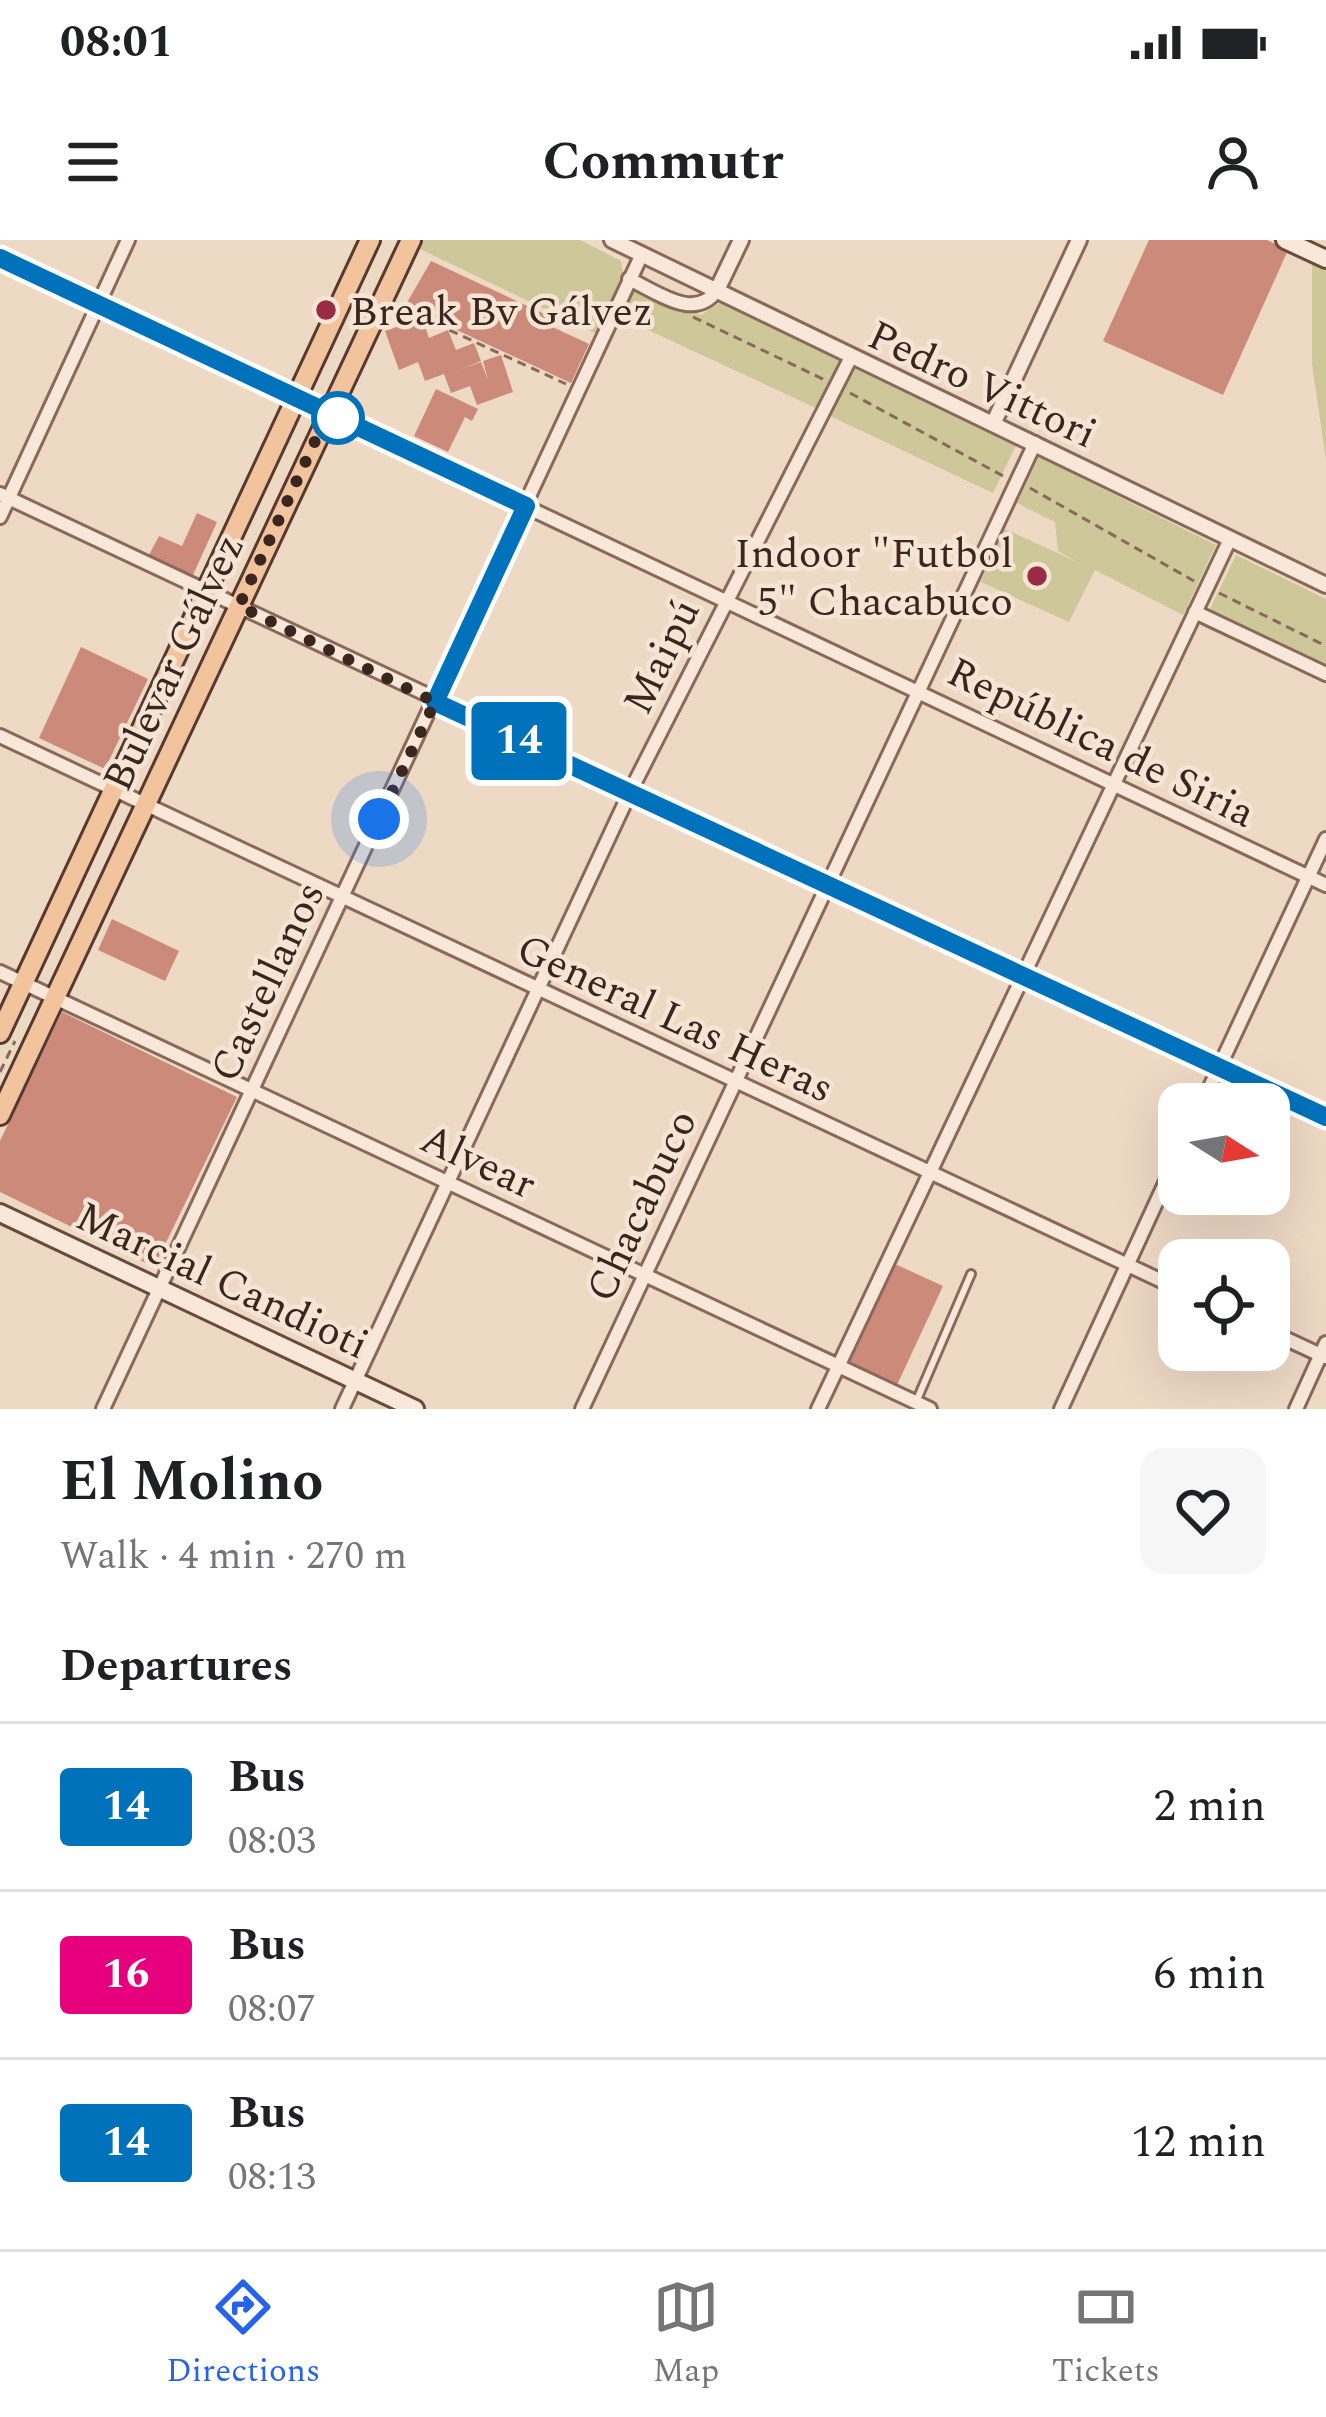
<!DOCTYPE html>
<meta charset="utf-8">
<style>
body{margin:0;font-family:Spectral,serif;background:#f6f6f6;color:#202124;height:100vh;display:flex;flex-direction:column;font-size:45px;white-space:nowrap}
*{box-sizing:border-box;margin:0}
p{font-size:39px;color:#757577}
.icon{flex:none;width:66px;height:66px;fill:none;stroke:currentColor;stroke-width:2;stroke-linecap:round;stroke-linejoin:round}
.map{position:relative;height:1169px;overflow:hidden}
.sheet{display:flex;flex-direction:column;background:#fff;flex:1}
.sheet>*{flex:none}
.badge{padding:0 24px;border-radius:9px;font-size:42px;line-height:78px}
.needle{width:78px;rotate:101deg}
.controls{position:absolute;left:1158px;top:843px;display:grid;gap:24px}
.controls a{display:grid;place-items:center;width:132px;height:132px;border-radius:24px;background:#fff;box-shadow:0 12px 48px #0002;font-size:60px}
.you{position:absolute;width:60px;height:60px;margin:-30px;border:9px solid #fff;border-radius:50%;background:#1a73e8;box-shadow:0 0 0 18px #1a73e833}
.map>.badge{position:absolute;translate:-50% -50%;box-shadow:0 0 0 6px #fff}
h2{padding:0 60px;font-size:45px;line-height:108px}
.round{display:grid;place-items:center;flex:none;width:126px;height:126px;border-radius:24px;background:#f6f6f6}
.head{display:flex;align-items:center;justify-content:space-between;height:204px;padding:0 60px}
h1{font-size:57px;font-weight:700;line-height:90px}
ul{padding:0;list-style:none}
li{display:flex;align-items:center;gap:36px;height:168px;padding:0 60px;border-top:3px solid #e0e0e0}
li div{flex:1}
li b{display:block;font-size:45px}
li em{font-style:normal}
li .badge{min-width:132px;font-weight:700;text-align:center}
.status{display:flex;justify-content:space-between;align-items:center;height:84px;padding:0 60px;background:#fff;direction:ltr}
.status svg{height:33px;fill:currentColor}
header{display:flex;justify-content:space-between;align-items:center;height:156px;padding:0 60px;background:#fff;font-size:54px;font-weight:700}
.tabs{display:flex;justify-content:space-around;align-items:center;height:168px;border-top:3px solid #e0e0e0;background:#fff;font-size:33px;color:#757577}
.tabs a{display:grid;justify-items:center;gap:6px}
.tabs .active{color:#2563eb}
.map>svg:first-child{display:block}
.green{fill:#cdc799}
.building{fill:#cc8a7b}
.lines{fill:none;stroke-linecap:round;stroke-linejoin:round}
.service-casing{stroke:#8a695b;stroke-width:12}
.minor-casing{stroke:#8a695b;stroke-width:18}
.tertiary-casing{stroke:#8a695b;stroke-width:20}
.secondary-casing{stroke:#6b4a3e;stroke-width:22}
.primary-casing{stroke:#58392f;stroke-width:24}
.path{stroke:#8a695b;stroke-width:3;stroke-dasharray:9 6;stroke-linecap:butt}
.service{stroke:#f9e8d9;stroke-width:6}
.minor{stroke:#f9e8d9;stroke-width:12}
.tertiary{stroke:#f9e8d9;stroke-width:14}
.secondary{stroke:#f9e8d9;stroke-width:16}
.primary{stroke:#f1c49e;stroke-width:18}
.line-casing{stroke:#fff;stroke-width:27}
.line{stroke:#0072bc;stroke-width:18}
.walk{stroke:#3a261f;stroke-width:12;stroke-dasharray:0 21.6}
.poi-dot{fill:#992b45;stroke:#f6e5d5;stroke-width:4.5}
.stop-dot{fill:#fff;stroke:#0072bc;stroke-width:6}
.labels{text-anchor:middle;stroke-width:9;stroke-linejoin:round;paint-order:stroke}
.poi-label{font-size:42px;fill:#3a261f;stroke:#f6e5d5;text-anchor:start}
.street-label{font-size:42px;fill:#3a261f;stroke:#f6e5d5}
</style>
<div class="status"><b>08:01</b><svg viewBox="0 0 49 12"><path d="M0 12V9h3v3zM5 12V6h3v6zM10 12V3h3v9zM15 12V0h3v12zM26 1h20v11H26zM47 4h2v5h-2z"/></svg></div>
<header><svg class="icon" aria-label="menu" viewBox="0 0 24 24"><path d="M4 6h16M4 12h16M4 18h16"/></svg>Commutr<svg class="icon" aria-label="person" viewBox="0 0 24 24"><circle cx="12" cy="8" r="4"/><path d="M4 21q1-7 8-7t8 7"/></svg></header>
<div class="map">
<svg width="1326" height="1169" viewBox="0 0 1326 1169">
<rect width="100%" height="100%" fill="#eed9c5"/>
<g class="green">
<path d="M422,0h158l41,21 3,18 -25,56 -181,-87z"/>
<path d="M1312,17l14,6v197l-14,-96z"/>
<path d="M632,46l69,29 23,-15 117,58 -25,50 -198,-92z"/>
<path d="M854,126l162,79 -23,48 -163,-77z"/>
<path d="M1039,217l177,88 -33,70 -88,-45 -26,52 -88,-40 22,-54 74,34 -19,-11 -3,-29 -38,-19z"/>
<path d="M1236,315l90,44v83l-124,-56z"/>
</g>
<g class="building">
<path d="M1149,0h118l21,10 -65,145 -120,-54z"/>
<path d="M431,21l118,55 -3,8 43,20 -18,39 -166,-77z"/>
<path d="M422,78l7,20 19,-8 8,20 18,-7 7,18 -19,8 19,-7 7,18 -5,-19 18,-6 12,37 -36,13 -7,-19 -19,7 -7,-19 -19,7 -7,-19 -19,8 -14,-39z"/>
<path d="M436,149l42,20 -6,12 -7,-4 -17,35 -34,-16z"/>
<path d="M197,273l20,9 -24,53 -44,-20 10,-19 23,10z"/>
<path d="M81,407l67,32 -43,90 -66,-31z"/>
<path d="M112,679l67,32 -14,30 -67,-31z"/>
<path d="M62,772l175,85 -83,170 -154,-75v-51z"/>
<path d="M895,1024l48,22 -46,99 -47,-23z"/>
</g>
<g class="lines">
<g class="service-casing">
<path id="service" d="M916,1162l55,-128"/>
</g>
<g class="minor-casing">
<g id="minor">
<path d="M0,18l1326,627"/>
<path d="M629,39c28,13 66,43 88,11"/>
<path d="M0,254l1326,623"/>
<path d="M0,277l128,-277"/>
<path d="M1195,372l131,62"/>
<path d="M0,496l1179,553"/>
<path d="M0,732l930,437"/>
<path d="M1202,864l124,-265"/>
<path d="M1269,1091l56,26"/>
<path d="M103,1169l539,-1155"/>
<path d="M342,1169l288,-617 221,-435"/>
<path d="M582,1169l453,-966"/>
<path d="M818,1169l412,-870"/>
<path d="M1061,1169l118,-256"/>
<path d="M1296,1169l30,-66"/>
</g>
</g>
<g class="tertiary-casing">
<g id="tertiary">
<path d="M612,0l714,345"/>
<path d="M717,50l24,-50"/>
<path d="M994,182l85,-182"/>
</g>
</g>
<g class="secondary-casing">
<g id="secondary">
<path d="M1285,0l41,19"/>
<path d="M0,973l415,196"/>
</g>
</g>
<g class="primary-casing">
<g id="primary">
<path d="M0,793l370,-793"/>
<path d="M0,875l411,-875"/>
</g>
</g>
<g class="path">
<path d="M395,65l171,79"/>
<path d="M693,77l132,63"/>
<path d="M850,153l155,84"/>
<path d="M1030,248l164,93"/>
<path d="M1219,353l107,53"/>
<path d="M0,832l15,-31"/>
</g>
<use href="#service" class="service"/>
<use href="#minor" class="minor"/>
<use href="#tertiary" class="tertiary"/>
<use href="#secondary" class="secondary"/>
<use href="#primary" class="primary"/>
</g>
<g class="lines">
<g class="line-casing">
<path id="line" d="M0,18l526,248 -91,196 891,415"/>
</g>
<use href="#line" class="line"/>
<path class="walk" d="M338,178l-10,-5 -89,193 196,96 -56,117"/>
</g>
<g class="poi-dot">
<circle cx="326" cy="70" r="12"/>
<circle cx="1037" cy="336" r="12"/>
</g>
<circle class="stop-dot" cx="338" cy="178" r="24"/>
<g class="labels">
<g class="poi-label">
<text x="350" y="85">Break Bv Gálvez</text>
<text x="1013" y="327" text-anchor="end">Indoor "Futbol<tspan x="1013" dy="48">5" Chacabuco</tspan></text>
</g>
<g class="street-label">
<text transform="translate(983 143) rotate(25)" y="15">Pedro Vittori</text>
<text transform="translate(660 416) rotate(-64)" y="15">Maipú</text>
<text transform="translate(172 422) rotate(-65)" y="15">Bulevar Gálvez</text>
<text transform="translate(1102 501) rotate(26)" y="15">República de Siria</text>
<text transform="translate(266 741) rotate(-65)" y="15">Castellanos</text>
<text transform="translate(676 777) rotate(25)" y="15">General Las Heras</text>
<text transform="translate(479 920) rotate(25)" y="15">Alvear</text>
<text transform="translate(640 965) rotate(-65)" y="15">Chacabuco</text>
<text transform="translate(223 1039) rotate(25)" y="15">Marcial Candioti</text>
</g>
</g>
</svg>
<div class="controls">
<a><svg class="needle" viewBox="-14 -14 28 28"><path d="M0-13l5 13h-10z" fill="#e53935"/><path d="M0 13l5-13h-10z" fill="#757577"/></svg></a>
<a><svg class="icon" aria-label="locate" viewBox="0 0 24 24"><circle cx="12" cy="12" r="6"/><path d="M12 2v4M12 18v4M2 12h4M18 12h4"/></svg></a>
</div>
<div class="you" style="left:379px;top:579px"></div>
<b class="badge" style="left:519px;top:501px;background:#0072bc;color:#fff">14</b>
</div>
<section class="sheet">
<div class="head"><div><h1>El Molino</h1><p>Walk · 4 min · 270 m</p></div><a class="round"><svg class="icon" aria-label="heart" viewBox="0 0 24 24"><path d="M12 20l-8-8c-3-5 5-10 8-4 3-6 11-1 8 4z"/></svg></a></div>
<h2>Departures</h2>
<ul>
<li><span class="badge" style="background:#0072bc;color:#fff">14</span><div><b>Bus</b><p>08:03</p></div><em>2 min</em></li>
<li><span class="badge" style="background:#e6007e;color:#fff">16</span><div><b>Bus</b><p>08:07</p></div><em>6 min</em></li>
<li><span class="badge" style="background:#0072bc;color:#fff">14</span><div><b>Bus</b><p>08:13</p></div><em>12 min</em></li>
</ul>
</section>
<nav class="tabs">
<a class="active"><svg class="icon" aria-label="directions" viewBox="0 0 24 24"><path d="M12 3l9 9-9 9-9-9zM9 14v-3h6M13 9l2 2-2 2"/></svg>Directions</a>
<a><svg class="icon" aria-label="map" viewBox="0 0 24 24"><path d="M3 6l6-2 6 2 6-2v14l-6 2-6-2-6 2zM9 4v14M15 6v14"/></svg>Map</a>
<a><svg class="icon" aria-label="tickets" viewBox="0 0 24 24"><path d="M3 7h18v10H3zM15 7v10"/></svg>Tickets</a>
</nav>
